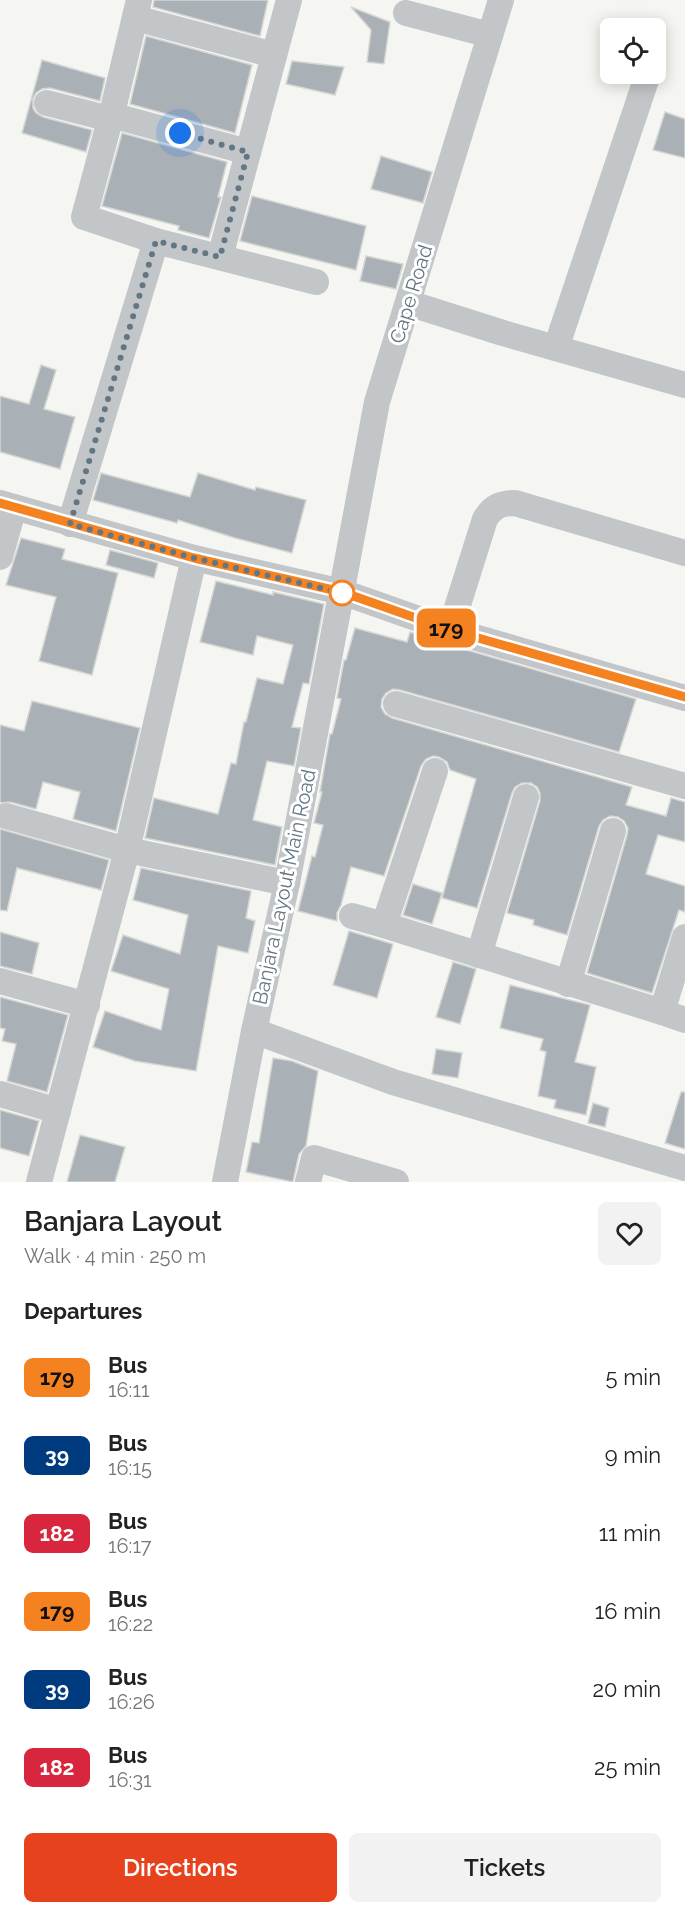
<!DOCTYPE html>
<meta charset="utf-8">
<style>
body{margin:0;font-family:Raleway,sans-serif;background:#f2f2f2;color:#222;height:100vh;display:flex;flex-direction:column;font-size:22px;white-space:nowrap}
*{box-sizing:border-box;margin:0}
p{font-size:20px;color:#767676}
.icon{flex:none;width:33px;height:33px;fill:none;stroke:currentColor;stroke-width:2;stroke-linecap:round;stroke-linejoin:round}
.map{position:relative;height:1182px;overflow:hidden}
.drawer{display:flex;flex-direction:column;background:#fff;flex:1}
.drawer>*{flex:none}
.badge{padding:0 12px;border-radius:9px;font-size:21px;line-height:39px}
.fabs{position:absolute;left:600px;top:18px;display:grid;gap:12px}
.fabs a{display:grid;place-items:center;width:66px;height:66px;border-radius:9px;background:#fff;box-shadow:0 3px 15px #0003;font-size:30px}
.you{position:absolute;width:30px;height:30px;margin:-15px;border:4px solid #fff;border-radius:50%;background:#1a73e8;box-shadow:0 0 0 9px #1a73e833}
.map>.badge{position:absolute;translate:-50% -50%;box-shadow:0 0 0 3px #fff}
h2{padding:0 24px;font-size:22px;line-height:54px}
.round{display:grid;place-items:center;flex:none;width:63px;height:63px;border-radius:9px;background:#f2f2f2}
.head{display:flex;align-items:center;justify-content:space-between;height:102px;padding:0 24px}
h1{font-size:28px;font-weight:600;line-height:45px}
.cta{display:flex;gap:12px;margin-top:auto;padding:12px 24px}
.cta a{flex:1;height:69px;border-radius:9px;background:#e7421e;color:#fff;font-size:24px;font-weight:600;line-height:69px;text-align:center}
.cta a+a{background:#f2f2f2;color:#222}
ul{padding:0;list-style:none}
li{display:flex;align-items:center;gap:18px;height:78px;padding:0 24px}
li div{flex:1}
li b{display:block;font-size:22px}
li em{font-style:normal}
li .badge{min-width:66px;font-weight:700;text-align:center}
.map>svg:first-child{display:block}
.building{fill:#a9b1b6;stroke:#d6d6d4;stroke-width:1.5}
.lines{fill:none;stroke-linecap:round;stroke-linejoin:round}
.minor{stroke:#c2c6c9;stroke-width:26}
.line-casing{stroke:#fff;stroke-width:14}
.line{stroke:#f58220;stroke-width:9}
.walk{stroke:#637683;stroke-width:6;stroke-dasharray:0 10.8}
.stop-dot{fill:#fff;stroke:#f58220;stroke-width:3}
.labels{text-anchor:middle;stroke-width:6;stroke-linejoin:round;paint-order:stroke}
.street-label{font-size:20px;fill:#637683;stroke:#fff}
</style>
<div class="map">
<svg width="685" height="1182" viewBox="0 0 685 1182">
<rect width="100%" height="100%" fill="#f5f5f1"/>
<g class="building">
<path d="M154,0h114l-8,36 -107,-29z"/>
<path d="M351,7l39,15 -6,42 -17,-2 4,-32z"/>
<path d="M146,36l106,29 -17,68 -105,-29z"/>
<path d="M42,60l63,18 -5,23 -50,-13 -8,1 -6,4 -3,6v9l3,5 7,4 49,13 -6,22 -64,-19z"/>
<path d="M292,61l52,6 -9,28 -49,-11z"/>
<path d="M665,112l20,7v39l-32,-8z"/>
<path d="M122,133l105,29 -9,35h3l-12,41 -31,-8 1,-4 -77,-20z"/>
<path d="M381,156l51,16 -9,31 -52,-14z"/>
<path d="M252,196l114,30 -10,44 -116,-29z"/>
<path d="M366,256l37,8 -7,25 -36,-8z"/>
<path d="M41,365l15,5 -12,39 31,8 -15,52 -60,-17v-56l29,8z"/>
<path d="M101,473l89,24 8,-24 57,17 1,-3 50,13 -14,53 -57,-15 -57,-18 -1,3 -84,-23z"/>
<path d="M21,538l44,11 -3,10 56,14 -26,102 -53,-14 17,-64 -50,-12z"/>
<path d="M110,550l48,13 -4,15 -48,-13z"/>
<path d="M216,581l57,14v-3l51,12 -15,80 -6,-1 -11,44 9,1 -7,38 -27,-5 -14,59 29,7 -7,38 -130,-27 9,-40 64,16 13,-51 5,1 8,-42h2l11,-44 26,6 10,-39 -36,-9 -4,19 -53,-13z"/>
<path d="M355,628l52,14 3,-10 36,12 190,55 -17,53 -219,-62 -7,-1 -7,4 -4,6 -1,8 4,7 7,4 240,69 -6,18 40,11 5,-18 14,4v40l-27,-7 -12,39 39,12v26l-6,-2 -27,83 -65,-20 40,-138 1,-7 -4,-7 -6,-4 -8,-1 -7,4 -4,6 -32,109 -34,-10 1,-5 -27,-7 33,-112v-8l-3,-6 -6,-4h-9l-7,4 -3,6 -35,115 -35,-10 34,-119 -26,-9 -3,-8 -8,-5 -6,-1 -7,3 -5,7 -37,110 -33,-9 -10,38 -4,8v8l-39,-10 14,-55 3,1 8,-32 -9,-2 8,-31h-2l10,-58h2l9,-35 -4,-1 7,-38h2z"/>
<path d="M32,701l108,27 -24,103 -43,-12 7,-27 -37,-10 -7,27 -26,-7 -10,1v-78l24,6z"/>
<path d="M0,829l109,31 -8,30 -84,-22 -10,43 -7,-1z"/>
<path d="M141,868l110,23 -5,27 9,3 -7,32 -30,-7 -22,125 -61,-10 -42,-14 12,-36 56,19 8,-41 -58,-18 12,-36 57,19 8,-39 -55,-15z"/>
<path d="M413,884l29,9 -10,31 -29,-9z"/>
<path d="M349,931l44,13 -16,54 -44,-13z"/>
<path d="M0,932l39,11 -7,31 -32,-8z"/>
<path d="M453,962l23,7 -16,55 -24,-7z"/>
<path d="M510,985l80,20 -15,57 21,5 -10,48 -32,-7 2,-8 -18,-4 8,-44 -6,-2 3,-11 -43,-11z"/>
<path d="M0,997l68,18 -21,77 -40,-11 9,-37 -14,-3 3,-12 -5,-1z"/>
<path d="M436,1049l26,4 -4,25 -26,-4z"/>
<path d="M273,1058l19,3 26,10 -12,75 -7,8 -6,28 -47,-10 6,-30 7,1z"/>
<path d="M681,1092h4v57l-20,-6z"/>
<path d="M593,1103l16,5 -4,19 -17,-4z"/>
<path d="M0,1110l39,11 -10,35 -29,-8z"/>
<path d="M80,1135l45,12 -10,35h-48z"/>
</g>
<g class="lines">
<g class="minor">
<path d="M139,0l-25,105 -30,112 72,24"/>
<path d="M406,13l84,22"/>
<path d="M135,18l139,37"/>
<path d="M47,103l63,16"/>
<path d="M111,115l137,37"/>
<path d="M220,257l69,-257"/>
<path d="M408,303l95,30 182,52"/>
<path d="M556,348l92,-274"/>
<path d="M0,503l194,55 148,34 108,38 235,68"/>
<path d="M70,524l86,-283 160,41"/>
<path d="M0,557l14,-50"/>
<path d="M450,630l35,-111c8,-13 16,-16 30,-16l170,50"/>
<path d="M396,704l289,82"/>
<path d="M435,771l-51,154 278,87 23,-75"/>
<path d="M6,816l121,34 160,33"/>
<path d="M352,916l32,9"/>
<path d="M479,955l47,-158"/>
<path d="M0,981l87,24"/>
<path d="M568,984l45,-153"/>
<path d="M662,1012l23,8"/>
<path d="M254,1031l139,51 292,86"/>
<path d="M0,1094l58,17"/>
<path d="M39,1182l88,-332 67,-292"/>
<path d="M225,1182l29,-151 33,-148 90,-481 124,-402"/>
<path d="M308,1182l6,-24 82,24"/>
</g>
</g>
<g class="lines">
<g class="line-casing">
<path id="line" d="M0,503l194,55 148,34 108,38 235,67"/>
</g>
<use href="#line" class="line"/>
<path class="walk" d="M180,133l68,19 -28,105 -64,-16 -86,283 124,34 148,35"/>
</g>
<circle class="stop-dot" cx="342" cy="593" r="12"/>
<g class="labels">
<g class="street-label">
<text transform="translate(411 294) rotate(-73)" y="7">Cape Road</text>
<text transform="translate(284 887) rotate(-78)" y="7">Banjara Layout Main Road</text>
</g>
</g>
</svg>
<div class="fabs">
<a><svg class="icon" aria-label="locate" viewBox="0 0 24 24"><circle cx="12" cy="12" r="6"/><path d="M12 2v4M12 18v4M2 12h4M18 12h4"/></svg></a>
</div>
<div class="you" style="left:180px;top:133px"></div>
<b class="badge" style="left:446px;top:628px;background:#f58220;color:#111">179</b>
</div>
<section class="drawer">
<div class="head"><div><h1>Banjara Layout</h1><p>Walk · 4 min · 250 m</p></div><a class="round"><svg class="icon" aria-label="heart" viewBox="0 0 24 24"><path d="M12 20l-8-8c-3-5 5-10 8-4 3-6 11-1 8 4z"/></svg></a></div>
<h2>Departures</h2>
<ul>
<li><span class="badge" style="background:#f58220;color:#111">179</span><div><b>Bus</b><p>16:11</p></div><em>5 min</em></li>
<li><span class="badge" style="background:#003b80;color:#fff">39</span><div><b>Bus</b><p>16:15</p></div><em>9 min</em></li>
<li><span class="badge" style="background:#d7263d;color:#fff">182</span><div><b>Bus</b><p>16:17</p></div><em>11 min</em></li>
<li><span class="badge" style="background:#f58220;color:#111">179</span><div><b>Bus</b><p>16:22</p></div><em>16 min</em></li>
<li><span class="badge" style="background:#003b80;color:#fff">39</span><div><b>Bus</b><p>16:26</p></div><em>20 min</em></li>
<li><span class="badge" style="background:#d7263d;color:#fff">182</span><div><b>Bus</b><p>16:31</p></div><em>25 min</em></li>
</ul>
<div class="cta"><a>Directions</a><a>Tickets</a></div>
</section>
